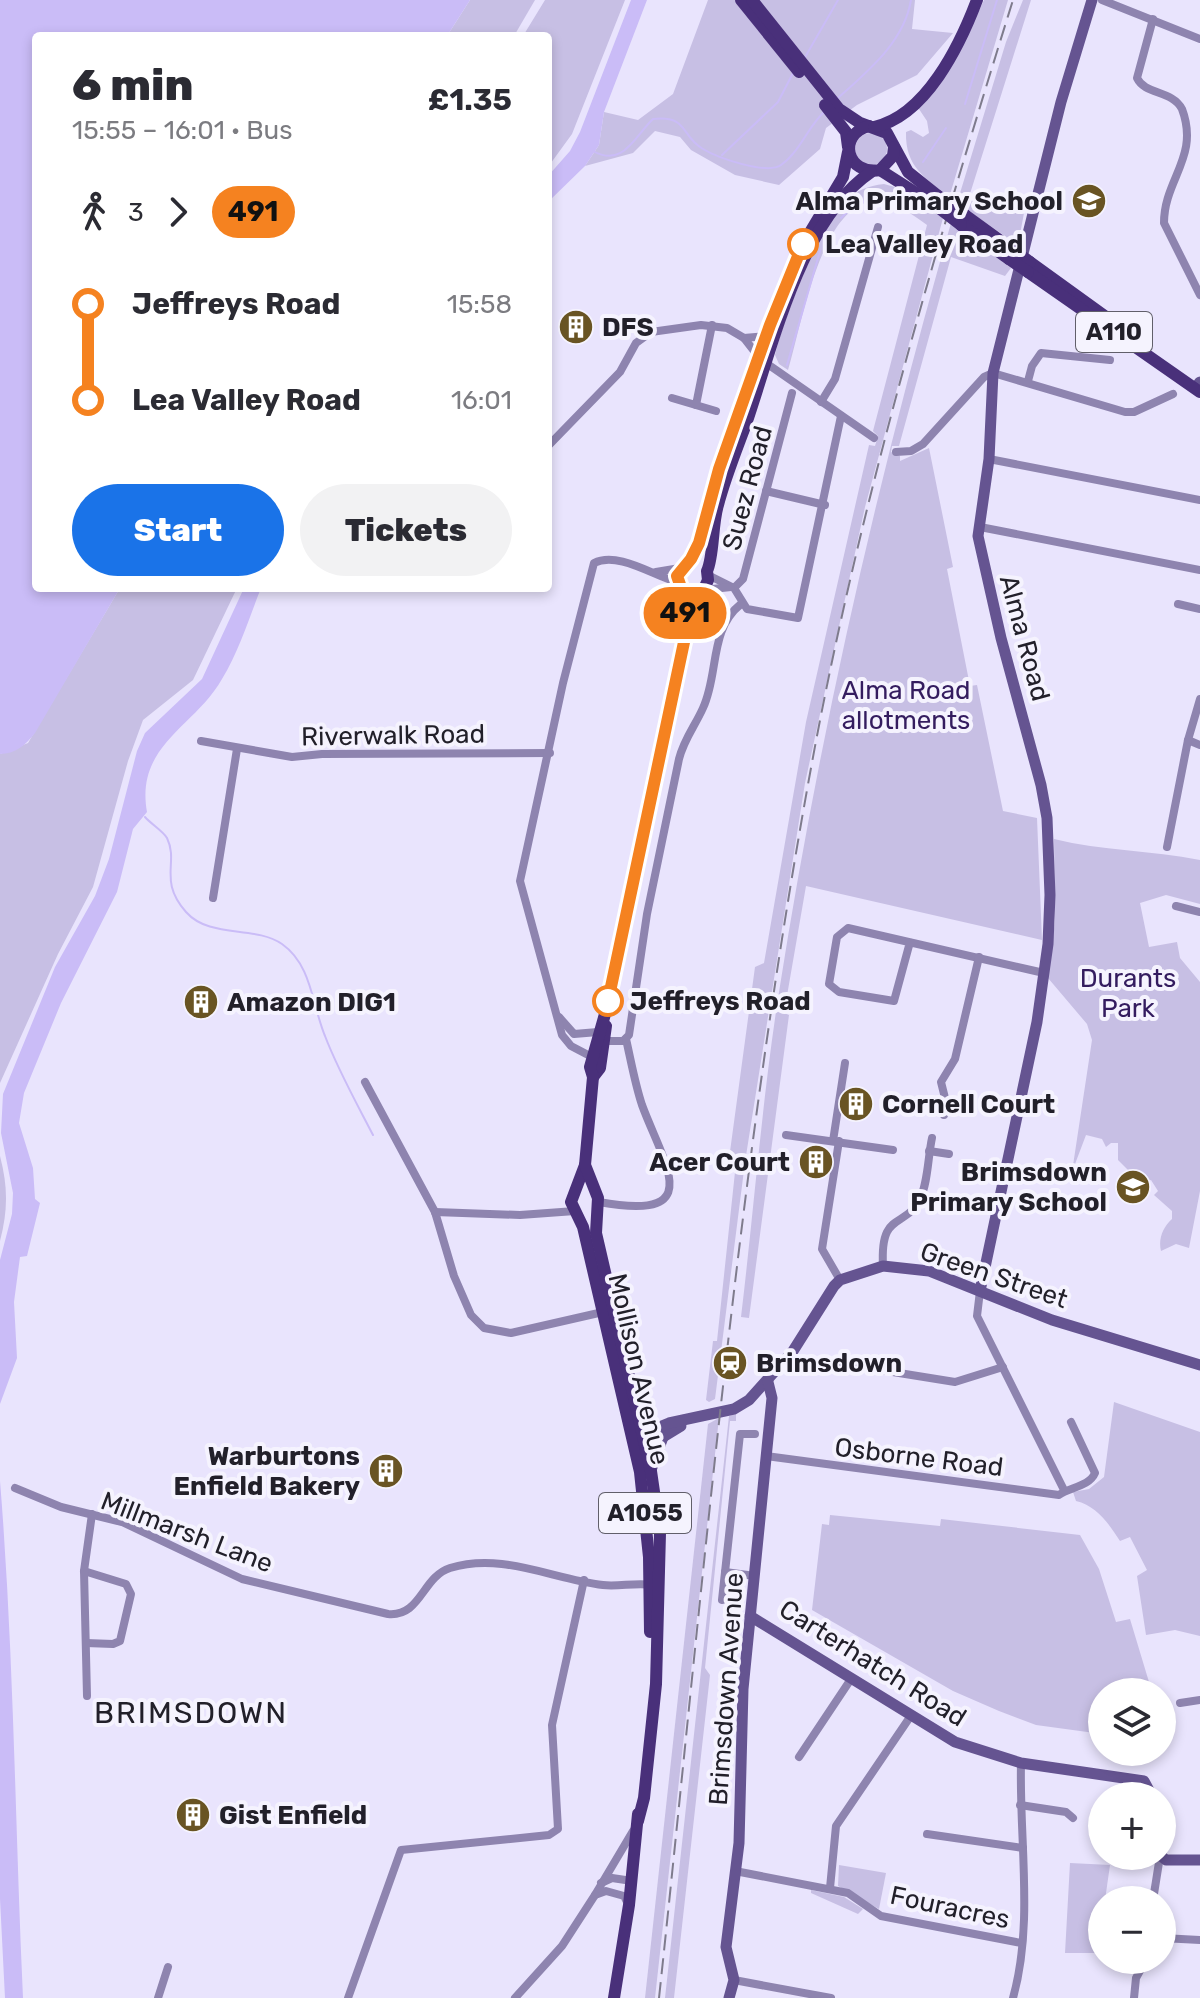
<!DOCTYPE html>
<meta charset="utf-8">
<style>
body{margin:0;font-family:Rubik,sans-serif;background:#f2f2f3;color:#2b2b33;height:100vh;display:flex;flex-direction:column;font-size:30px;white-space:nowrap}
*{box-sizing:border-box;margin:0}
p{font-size:26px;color:#7c7c81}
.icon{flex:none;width:44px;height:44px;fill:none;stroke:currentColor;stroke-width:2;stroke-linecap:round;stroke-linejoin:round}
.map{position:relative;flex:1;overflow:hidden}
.sheet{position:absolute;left:32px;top:32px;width:520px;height:560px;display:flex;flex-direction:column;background:#fff;border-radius:8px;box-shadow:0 4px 12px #0003}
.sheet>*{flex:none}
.badge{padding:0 16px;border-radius:26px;font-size:28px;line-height:52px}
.buttons{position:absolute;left:1088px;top:1678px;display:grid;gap:16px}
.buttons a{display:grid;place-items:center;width:88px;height:88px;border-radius:50%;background:#fff;box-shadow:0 4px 12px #0003;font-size:40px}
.map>.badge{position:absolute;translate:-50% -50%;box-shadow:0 0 0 4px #fff}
.legs{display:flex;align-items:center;gap:12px;height:88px;padding:0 40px;font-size:26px}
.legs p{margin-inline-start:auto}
.overview{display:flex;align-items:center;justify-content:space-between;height:136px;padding:0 40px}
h1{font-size:44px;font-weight:800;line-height:60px}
.primary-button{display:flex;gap:16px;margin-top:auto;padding:16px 40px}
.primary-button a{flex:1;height:92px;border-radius:48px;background:#1a73e8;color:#fff;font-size:32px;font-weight:800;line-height:92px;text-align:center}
.primary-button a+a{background:#f2f2f3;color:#2b2b33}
ul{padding:0 40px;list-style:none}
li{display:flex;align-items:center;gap:28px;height:96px;font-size:30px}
li i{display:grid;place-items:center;width:12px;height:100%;margin:0 10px;background:currentColor}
li i::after{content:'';width:20px;height:20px;margin:-10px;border:6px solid;border-radius:50%;background:#fff}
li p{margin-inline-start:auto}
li:first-child i{background:linear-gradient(#0000 50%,currentColor 0)}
li:last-child i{background:linear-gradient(currentColor 50%,#0000 0)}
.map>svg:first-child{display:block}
.green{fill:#c7bfe4}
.water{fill:#cabcf7}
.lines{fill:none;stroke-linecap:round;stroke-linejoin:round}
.stream{stroke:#cabcf7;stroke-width:2}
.street{stroke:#8e84af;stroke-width:8}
.secondary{stroke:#655491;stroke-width:11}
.primary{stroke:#49307a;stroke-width:12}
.rail{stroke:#7e7b8c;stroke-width:2;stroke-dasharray:16 8;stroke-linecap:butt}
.primary-bridge{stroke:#49307a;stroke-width:12}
.line-1-casing{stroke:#fff;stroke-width:18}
.line-1{stroke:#f58220;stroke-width:12}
.stop-1-dot{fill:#fff;stroke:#f58220;stroke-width:4}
.labels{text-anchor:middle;stroke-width:8;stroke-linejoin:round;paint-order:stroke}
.shield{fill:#f5f3fe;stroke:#615f6a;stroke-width:2}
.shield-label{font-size:24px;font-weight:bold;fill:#22202a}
.poi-label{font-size:26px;font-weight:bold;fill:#22202a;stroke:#f5f3fe;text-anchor:start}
.stop-label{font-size:26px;font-weight:bold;fill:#22202a;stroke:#f5f3fe;text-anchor:start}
.street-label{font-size:26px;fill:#22202a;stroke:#f5f3fe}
.park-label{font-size:26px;fill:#341c5f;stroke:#f5f3fe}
.quarter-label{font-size:30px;letter-spacing:2px;fill:#22202a;stroke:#f5f3fe}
</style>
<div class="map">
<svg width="1200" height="1998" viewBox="0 0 1200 1998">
<rect width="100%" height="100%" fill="#e9e4fd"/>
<g class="green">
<path d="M470,0h65l-21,36h-67z"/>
<path d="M545,0h80l-53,134 -24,33v-131h-25z"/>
<path d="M708,0h207l-3,29 41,4 -36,42 -60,30 -31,23 -6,21 -41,36 -44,-10 -44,-25 -11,-13 -25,-6 -22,22 -48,13 14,-21 5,-33 34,8 35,-26z"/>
<path d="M984,0h24l-59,198c-23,-21 -44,-30 -43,-66l5,-2 12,7 6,-4 -2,-12 -10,-15 53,-76z"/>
<path d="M1023,0h8l-62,197 55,16 -6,32 -61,-42 49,-161z"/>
<circle cx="871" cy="149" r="16"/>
<path d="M884,184l18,5 41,29 -78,289 -60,276 -60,379 -30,237 -6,3 -3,-2 7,-59h4l18,-169 -6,-13 26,-192 9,-4 42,-241 63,-277 6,1 3,-10 -5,-5 54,-206c-17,-12 -40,-30 -62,-22 -47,16 -64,125 -77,167l-9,-6 -4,-9c9,-38 44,-126 70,-153 11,-12 23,-16 39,-18z"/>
<path d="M951,223l60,45 -6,8 -54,-19 -52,189h-7l-1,6 9,4v5l29,-13 24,119 -6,2 23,117 7,-1 26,126 34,7 5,122 -236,-54 -22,127 5,2 -40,303 -8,-1c13,-108 21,-217 38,-325 41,-261 99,-515 172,-769z"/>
<path d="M120,588h117l-44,92 -50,40 -15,41 -35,126 -35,67 -58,129v-329l28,-11z"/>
<path d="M1054,839c48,12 97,11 146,21v44l-34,-9 -26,8 9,44 28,-5 3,16 20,24v209l-11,57 -13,-4 -15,7c-3,-12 2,-24 11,-32v-8l-18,-16 4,-4 -7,-11 -10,3 -23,-23v-17h-7l-5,4 -4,-8 -16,-4 -14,37 20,-132 -5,-16 -39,-46 7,-57z"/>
<path d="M0,1156c8,31 8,54 0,85z"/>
<path d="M1114,1402l86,30v204l-25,-6 -29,5 -9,-59 10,-6 -17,-33 -10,4c-11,-17 -23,-35 -44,-40l-3,-9 16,-3 15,-12z"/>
<path d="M736,1414v7h-6l-25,247 5,7 -36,323h-9l64,-582z"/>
<path d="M719,1418l-64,580h-10l63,-574z"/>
<path d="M830,1515l110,11 1,-7 139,16 19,34 17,53 14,-3 22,73h-50v42l-66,-9 -37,-14 -46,-20 -141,-81 10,-86 7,1z"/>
<path d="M1070,1863l40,2 -5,35h-3l-5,53h-32z"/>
<path d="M839,1865l47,8 -7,36 -41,-23z"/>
<path d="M811,1890l33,7 19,12 -5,5 -47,-21z"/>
</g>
<g class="water">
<path d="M0,0h470l-23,36h-411v552h84l-85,145c-9,12 -20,21 -35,21z"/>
<path d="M631,0h16l-43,112 -5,33 -14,21 -37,36v-26l22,-25 10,-19z"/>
<path d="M244,588h17c-12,30 -22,63 -39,91 -27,48 -87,66 -75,133l-14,17 -16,63 -56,111 -37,90 -5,30 14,45 2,31 5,4 -13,53 -7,1 -6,45 3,56 -17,46v-144l12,-46 1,-21 -12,-60 2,-39 52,-127 40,-71 14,-37 28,-108 8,-18 57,-54z"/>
<path d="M0,1481c14,172 15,345 23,517h-18l-5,-99z"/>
</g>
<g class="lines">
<g class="stream">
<path d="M804,59l34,-59"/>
<path d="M838,98c30,-27 66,-56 73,-98"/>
<path d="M965,104l32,-104"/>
<path d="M593,151c30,17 41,-14 60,-32 36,-4 27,17 50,30 15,9 64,26 78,16 19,-13 27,-39 44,-54"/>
<path d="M722,155l56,-53 15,-29"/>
<path d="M923,162l23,-34"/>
<path d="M841,218c29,-31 34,-8 55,-21"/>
<path d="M787,365l33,-114"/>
<path d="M145,817c6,7 18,14 22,21 12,25 -9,42 19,74 24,27 68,13 96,32 30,21 30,61 43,92 13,34 31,66 48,99"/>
</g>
<g class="street">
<path d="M1102,0l98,39"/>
<path d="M1153,19l-16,59c8,17 35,12 45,31 18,48 -18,70 -18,114l36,72"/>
<path d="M744,338l22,-2"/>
<path d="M766,363l108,75"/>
<path d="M1028,381l4,-15 9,-13 69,7"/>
<path d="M672,398l44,13"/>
<path d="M821,402l14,-23 43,-152"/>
<path d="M696,405l16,-80"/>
<path d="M548,446l72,-74 16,-29 15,-11 50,-7 26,3 17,10 14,18"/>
<path d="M896,452l15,-1 12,-7 61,-67 9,-4 132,39h9l39,-18"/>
<path d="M989,459l211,41"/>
<path d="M766,491l59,14"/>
<path d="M980,527l220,43"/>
<path d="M656,572l24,-4"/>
<path d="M708,575l26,13 13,21 51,9 43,-202"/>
<path d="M734,588l9,-9 49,-186"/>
<path d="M703,590l28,-3"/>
<path d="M1178,604l22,5"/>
<path d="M1188,740l12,5"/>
<path d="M201,741l91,16 30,-3 228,-1"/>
<path d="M1167,847l21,-107 12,-41"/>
<path d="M213,898l24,-149"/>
<path d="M1176,906l24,6"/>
<path d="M910,942l-16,59 -55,-9 -10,-8 8,-47 11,-9 196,45"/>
<path d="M559,1017l15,17 24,-2"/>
<path d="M605,1041h18l6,-6 18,-121 32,-155c5,-20 16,-33 24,-51 16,-34 6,-79 38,-104"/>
<path d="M592,1057l-21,-11 -9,-11 -42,-154 43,-198 31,-120c24,-12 60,13 83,19"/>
<path d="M365,1082l70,130 19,64 17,39 13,13 27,5 92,-21"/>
<path d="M944,1115l1,-17 -4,-16 14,-23 24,-102"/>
<path d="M786,1135l107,15"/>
<path d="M833,1141l12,-78"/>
<path d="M839,1141l-17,108 18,31"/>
<path d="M929,1151l20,3"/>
<path d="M599,1202c109,20 65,-37 43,-97 -7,-21 -11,-44 -16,-66"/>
<path d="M435,1212l85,3 55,-4"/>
<path d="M883,1266c-3,-56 21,-36 37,-67 8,-16 8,-43 12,-61"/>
<path d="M980,1291l-3,25 87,174"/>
<path d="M843,1364l112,18 48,-15"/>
<path d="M766,1456l293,39c10,-8 30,-8 36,-22l-24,-51"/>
<path d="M15,1488l46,19 61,15 120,57 146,35c33,3 34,-37 62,-46 52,-16 102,11 153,17 16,2 33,-3 50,0"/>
<path d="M84,1571l42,13 5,10 -11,47 -7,3 -27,-1"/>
<path d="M725,1572l30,4"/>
<path d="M722,1600l18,-166h15"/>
<path d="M87,1696l-3,-125 8,-57"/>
<path d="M1180,1703l20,-3"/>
<path d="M799,1757l52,-78"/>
<path d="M1020,1805l46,7 7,6"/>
<path d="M927,1834l96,14"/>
<path d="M735,1871l113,22 33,23 140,27"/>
<path d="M601,1883l11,-5 20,3"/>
<path d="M830,1888l6,-62 74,-109"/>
<path d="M1153,1900l7,-44"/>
<path d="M627,1902l-3,-6 -18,-5 -11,4 38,-64"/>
<path d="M1162,1938l38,2"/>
<path d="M734,1980l97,18"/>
<path d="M158,1998l10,-31"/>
<path d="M348,1998l53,-148 148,-15 9,-6 -6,-104 32,-145"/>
<path d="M515,1998l47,-52 33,-51"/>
<path d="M1013,1998c21,-75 6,-158 8,-235"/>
<path d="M1134,1998l2,-20 10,-18"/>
</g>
<g class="secondary">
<path d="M1199,383l1,-1"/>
<path d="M980,1291l57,-269 11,-78 2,-49 -3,-77 -6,-33 -40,-147 -23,-102 11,-77 4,-86 68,-271 31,-102"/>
<path d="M636,1440h22l23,-14"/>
<path d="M639,1441l3,-7 27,-11 65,-14 15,-9 44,-49 41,-65 6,-6 43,-14 46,5 123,49 148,45"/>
<path d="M651,1470l12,-33"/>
<path d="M750,1616l205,126 66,21 123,18 8,15"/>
<path d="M1161,1856l5,4h34"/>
<path d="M729,1998l5,-18 -8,-33 13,-104 4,-154 29,-291 -4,-16"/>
</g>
<g class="primary">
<path d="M741,0l58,72"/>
<path d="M752,0l87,109 21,14 27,10 21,39 30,24"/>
<path d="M825,105l21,27 2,15"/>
<path d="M869,126c-33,9 -22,50 11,44l13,-14 1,-9"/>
<path d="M874,127c52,-11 86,-82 103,-127"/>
<path d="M880,170l55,35"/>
<path d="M965,215l47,34"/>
<path d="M961,225l48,34"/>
<path d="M1030,262l108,78"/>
<path d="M1028,272l172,120"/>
<path d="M686,625l-2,-29 -7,-20 14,-17 8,-16 20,-74 65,-180 19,-45 40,-67 5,-25"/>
<path d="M593,1077l7,-9 6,-42"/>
<path d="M585,1165l-14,37 12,25 57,245 9,85 1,75"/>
<path d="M638,1821l6,-23 12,-114 4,-151 -9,-62 -55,-238 2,-35 -13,-33 8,-88 -3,-10 15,-53 82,-386 21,-48 -1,-9c7,-15 5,-47 11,-66 7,-27 18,-54 28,-81 27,-78 54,-204 125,-252"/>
<path d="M614,1998l15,-93 9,-91"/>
</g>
<path class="rail" d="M659,1998c45,-420 79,-842 157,-1257 48,-252 121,-497 197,-741"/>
<g class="primary-bridge">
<path d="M938,196l27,19"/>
<path d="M935,205l26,20"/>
<path d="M1012,249l18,13"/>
<path d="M1009,259l19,13"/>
</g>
</g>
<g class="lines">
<g class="line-1-casing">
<path id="line-1" d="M608,1001l79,-373 -3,-32 -7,-20 14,-17 8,-16 20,-74 51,-144 33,-81"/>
</g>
<use href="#line-1" class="line-1"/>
</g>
<defs>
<g id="school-disc" transform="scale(1.8)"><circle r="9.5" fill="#695423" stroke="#f5f3fe"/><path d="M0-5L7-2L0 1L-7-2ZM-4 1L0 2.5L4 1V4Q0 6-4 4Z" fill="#fff"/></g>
<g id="building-disc" transform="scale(1.8)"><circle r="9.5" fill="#695423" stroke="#f5f3fe"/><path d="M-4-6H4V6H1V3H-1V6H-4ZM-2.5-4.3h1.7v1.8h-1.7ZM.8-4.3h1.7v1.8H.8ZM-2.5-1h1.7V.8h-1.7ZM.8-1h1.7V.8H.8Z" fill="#fff"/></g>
<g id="station-disc" transform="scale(1.8)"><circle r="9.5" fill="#695423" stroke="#f5f3fe"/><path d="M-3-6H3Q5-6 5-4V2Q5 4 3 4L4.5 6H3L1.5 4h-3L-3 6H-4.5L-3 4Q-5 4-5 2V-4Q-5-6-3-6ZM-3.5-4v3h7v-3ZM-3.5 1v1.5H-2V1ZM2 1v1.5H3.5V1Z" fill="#fff"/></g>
</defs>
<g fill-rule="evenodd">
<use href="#school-disc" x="1089" y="201"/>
<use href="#building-disc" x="576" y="327"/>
<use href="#building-disc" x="201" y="1002"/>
<use href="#building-disc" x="856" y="1104"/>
<use href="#building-disc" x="816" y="1162"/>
<use href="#school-disc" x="1133" y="1187"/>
<use href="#station-disc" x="730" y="1363"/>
<use href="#building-disc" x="386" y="1471"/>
<use href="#building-disc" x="193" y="1815"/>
</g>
<g class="stop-1-dot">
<circle cx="803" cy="244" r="14"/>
<circle cx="608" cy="1001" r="14"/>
</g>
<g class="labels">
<g class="shield">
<rect x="1076" y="312" width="76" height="40" rx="6"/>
<rect x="599" y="1493" width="92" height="40" rx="6"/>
</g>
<g class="shield-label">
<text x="1114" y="340">A110</text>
<text x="645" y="1521">A1055</text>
</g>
<g class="poi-label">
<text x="1063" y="210" text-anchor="end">Alma Primary School</text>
<text x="602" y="336">DFS</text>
<text x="227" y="1011">Amazon DIG1</text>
<text x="882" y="1113">Cornell Court</text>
<text x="790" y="1171" text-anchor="end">Acer Court</text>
<text x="1107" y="1181" text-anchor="end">Brimsdown<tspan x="1107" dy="30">Primary School</tspan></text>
<text x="756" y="1372">Brimsdown</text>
<text x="360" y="1465" text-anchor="end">Warburtons<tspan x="360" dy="30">Enfield Bakery</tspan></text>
<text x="219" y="1824">Gist Enfield</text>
</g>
<g class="stop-label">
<text x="825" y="253">Lea Valley Road</text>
<text x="630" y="1010">Jeffreys Road</text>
</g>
<g class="street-label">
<text transform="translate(747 488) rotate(-75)" y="9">Suez Road</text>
<text transform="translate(1025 638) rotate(75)" y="9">Alma Road</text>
<text transform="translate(393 735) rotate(-1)" y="9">Riverwalk Road</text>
<text transform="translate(994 1275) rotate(19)" y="9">Green Street</text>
<text transform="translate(639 1369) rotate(77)" y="9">Mollison Avenue</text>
<text transform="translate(919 1457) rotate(7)" y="9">Osborne Road</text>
<text transform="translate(187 1532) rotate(21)" y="9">Millmarsh Lane</text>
<text transform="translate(873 1663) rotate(32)" y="9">Carterhatch Road</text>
<text transform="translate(726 1689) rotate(-86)" y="9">Brimsdown Avenue</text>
<text transform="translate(950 1907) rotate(12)" y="9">Fouracres</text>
</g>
<g class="park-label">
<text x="906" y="699">Alma Road<tspan x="906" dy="30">allotments</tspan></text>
<text x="1128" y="987">Durants<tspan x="1128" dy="30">Park</tspan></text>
</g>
<g class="quarter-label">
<text x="191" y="1723">BRIMSDOWN</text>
</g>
</g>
</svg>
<div class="buttons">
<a><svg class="icon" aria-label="layers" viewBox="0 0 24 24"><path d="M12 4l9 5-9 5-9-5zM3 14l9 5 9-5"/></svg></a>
<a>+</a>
<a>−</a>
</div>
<b class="badge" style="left:685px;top:613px;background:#f58220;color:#111">491</b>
<section class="sheet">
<div class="overview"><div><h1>6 min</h1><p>15:55 – 16:01 · Bus</p></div><b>£1.35</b></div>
<div class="legs"><svg class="icon" aria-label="walk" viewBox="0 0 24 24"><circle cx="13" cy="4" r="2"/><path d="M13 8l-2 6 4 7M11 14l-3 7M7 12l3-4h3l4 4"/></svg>3<svg class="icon" aria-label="forward" viewBox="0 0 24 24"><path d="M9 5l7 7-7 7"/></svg><b class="badge" style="background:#f58220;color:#111">491</b></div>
<ul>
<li><i style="color:#f58220"></i><b>Jeffreys Road</b><p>15:58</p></li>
<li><i style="color:#f58220"></i><b>Lea Valley Road</b><p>16:01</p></li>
</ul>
<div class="primary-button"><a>Start</a><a>Tickets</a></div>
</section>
</div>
